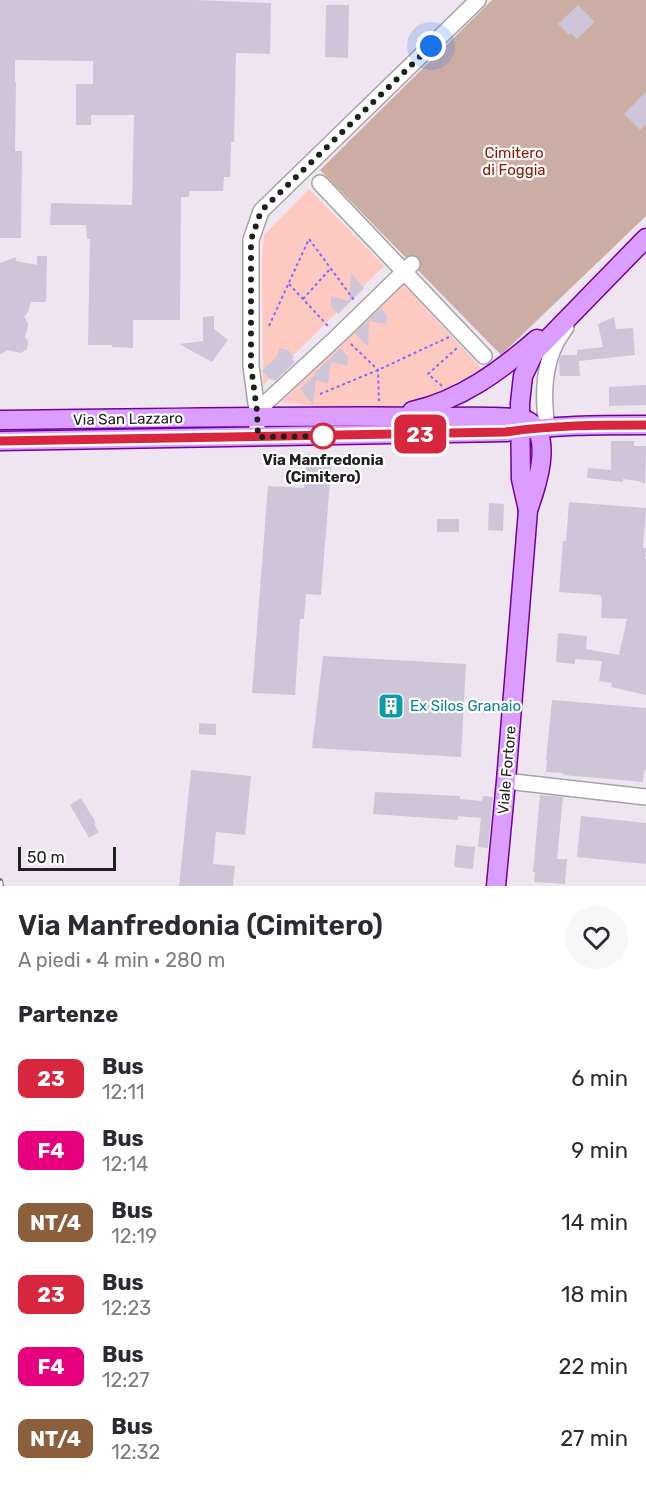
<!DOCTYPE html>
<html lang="it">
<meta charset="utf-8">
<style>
body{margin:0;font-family:Rubik,sans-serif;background:#f7f7f7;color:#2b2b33;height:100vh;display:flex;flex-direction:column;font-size:22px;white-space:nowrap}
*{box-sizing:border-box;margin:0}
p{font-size:20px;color:#7c7c81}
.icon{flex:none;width:33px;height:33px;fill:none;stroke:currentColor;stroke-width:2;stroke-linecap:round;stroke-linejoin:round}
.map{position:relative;height:886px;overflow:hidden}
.side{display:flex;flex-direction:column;background:#fff;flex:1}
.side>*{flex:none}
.badge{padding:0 12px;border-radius:9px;font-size:21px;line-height:39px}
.scale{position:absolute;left:18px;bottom:15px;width:98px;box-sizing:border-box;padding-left:6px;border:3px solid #202020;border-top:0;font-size:16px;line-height:21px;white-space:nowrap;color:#202020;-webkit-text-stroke:4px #fff;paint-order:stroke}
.you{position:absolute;width:30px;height:30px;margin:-15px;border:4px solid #fff;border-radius:50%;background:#1a73e8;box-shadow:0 0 0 9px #1a73e833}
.map>.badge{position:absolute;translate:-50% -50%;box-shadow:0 0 0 3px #fff}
h2{padding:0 18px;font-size:22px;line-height:54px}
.round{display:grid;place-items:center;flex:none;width:63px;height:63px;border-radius:32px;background:#f7f7f7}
.summary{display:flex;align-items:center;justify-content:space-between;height:102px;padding:0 18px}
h1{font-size:28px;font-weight:600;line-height:45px}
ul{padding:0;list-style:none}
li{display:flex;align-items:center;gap:18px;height:72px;padding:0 18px}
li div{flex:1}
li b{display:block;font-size:22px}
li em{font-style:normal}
li .badge{min-width:66px;font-weight:700;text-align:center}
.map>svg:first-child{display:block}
.cemetery{fill:#ccada4}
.park{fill:#fec9c0}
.building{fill:#cfc5d9}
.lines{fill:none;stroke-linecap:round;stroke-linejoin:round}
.minor-casing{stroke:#a4a4a4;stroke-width:18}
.major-casing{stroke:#72009c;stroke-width:21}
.path{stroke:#8269ff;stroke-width:2;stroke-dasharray:3 3;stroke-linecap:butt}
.minor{stroke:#fff;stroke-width:15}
.major{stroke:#db9dff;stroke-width:18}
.rail-casing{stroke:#6e6e6e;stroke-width:6}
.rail{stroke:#fff;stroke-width:4;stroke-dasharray:11;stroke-linecap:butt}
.line-casing{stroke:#fff;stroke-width:14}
.line{stroke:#d7263d;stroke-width:9}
.walk{stroke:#202020;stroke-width:6;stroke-dasharray:0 10.8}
.stop-dot{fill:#fff;stroke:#d7263d;stroke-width:3}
.labels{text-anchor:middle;stroke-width:4.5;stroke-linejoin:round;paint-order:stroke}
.park-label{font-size:15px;fill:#891602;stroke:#fff}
.street-label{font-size:15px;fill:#202020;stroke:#fff}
.stop-label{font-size:15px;font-weight:bold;fill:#202020;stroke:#fff}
.culture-label{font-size:15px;fill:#0d838f;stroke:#fff;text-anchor:start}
</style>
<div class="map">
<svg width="646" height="886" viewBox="0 0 646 886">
<rect width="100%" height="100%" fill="#eee5f1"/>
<path class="cemetery" d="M492,0h154v216l-145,139 -181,-185z"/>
<g class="park">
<path d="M309,189l75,77 -121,119 -1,-124 2,-26z"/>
<path d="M401,282l82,88 -43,29 -68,11 -45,-2 -46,-6z"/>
</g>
<g class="building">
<path d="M0,0h194l77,3 -1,51 -34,-1 -2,89h-3l-1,35h-6l-1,14h-33l-1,6h-8l-1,123h-47v28l-21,-1v-2h-24l2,-106h-3l-1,-14h-36l1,-22 81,2 2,-90h-43v10h-15v-41h17v-23l-78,-1v22h1l-1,69h7l-1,87h-21z"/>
<path d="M326,5h23l-1,53 -23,-1z"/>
<path d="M578,5l17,17 -18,17 -6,-6 -2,2 -11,-11z"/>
<path d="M646,92v33l-6,5 -16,-16z"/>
<path d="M37,256h10l-1,46h-15l-3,10 -4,5 4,6v4l-3,10 3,4 -1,8 -6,4 -14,-3 -7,5v-92l16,-6v4l21,4z"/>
<path d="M351,273l13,15 -26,26 -7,-8v-10l18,5z"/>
<path d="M381,308l6,7 -1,9 -17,-3 -1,26 -13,-14z"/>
<path d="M214,316v13l14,11 -16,22 -33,-18 24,-3v-24z"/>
<path d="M614,317l2,12 17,-1 2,27 -56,6 1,15h-20l-1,-15 2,-6h16v-5l26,-3 -5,-23z"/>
<path d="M279,348l9,2 6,7 -2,2 3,3 -20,19 -3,-2 -1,1 -9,-9 16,-16z"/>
<path d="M341,348l7,9 -1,9 -16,-4 -3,21 -12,-3 -3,25 -13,-16 16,-15 -1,-1z"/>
<path d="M646,385v20l-37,1v-19z"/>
<path d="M611,441h23v5h12l-1,38 -7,-3 -15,-2v3l-36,-4 1,-10 23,2z"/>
<path d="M307,454l25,2 -11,139 -15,-1 -2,25h-4l-5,76 -43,-2 16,-207 36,2z"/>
<path d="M569,502l77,6 -3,40h3l-1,11h1v136l-35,-8 1,-4 -13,-2 3,-20 -27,-2v5l-19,-2 2,-29 29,3 -1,13 33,6 8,-36 -26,-1 1,-20h-1v-3l-42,-3 4,-51h3z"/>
<path d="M489,503l15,1 -1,27 -15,-1z"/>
<rect x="437" y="519" width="22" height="13"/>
<path d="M323,656l143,8 -5,93 -149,-9z"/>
<path d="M552,700l94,8v62h-2l-1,12 -80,-7 1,-2 -18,-1 1,-12h-1z"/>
<path d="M199,723l17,1v11l-17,-1z"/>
<path d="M191,770l60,6 -6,59 -29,-3 -3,32 22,2 -2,20h-54z"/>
<path d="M375,792l85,4v3l22,2 1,-5 10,1 -5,51 -10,-1 3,-29 -23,-2v4l-85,-6z"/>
<path d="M540,795l23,2 -6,62h10l-2,25 -31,-2 1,-10h-2z"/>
<path d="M81,798l15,25 -2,1 5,8 -10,6 -19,-33z"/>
<path d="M581,816l65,7v41l-69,-7z"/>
<path d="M456,845l19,2 -2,22 -19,-2z"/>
</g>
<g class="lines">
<g class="minor-casing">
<g id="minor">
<path d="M320,183l164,173"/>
<path d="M257,411l81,-75 74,-72"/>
<path d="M547,427c-4,-27 -4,-59 9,-84 3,-6 7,-11 10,-16"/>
<path d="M257,428v-17l-6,-45v-126l10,-29 217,-211"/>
<path d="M506,781l140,16"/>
</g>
</g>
<g class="major-casing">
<g id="major">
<path d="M412,411c49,-11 88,-40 125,-72"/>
<path d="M0,420c146,-1 291,-5 437,-3 15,0 81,-2 91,4 26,15 8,67 0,89l-22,271 -10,105"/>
<path d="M0,441l506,-9c46,-7 93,-7 140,-7"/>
<path d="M528,510l-7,-31 -1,-76 3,-27 11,-23 112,-115"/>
</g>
</g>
<g class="path">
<path d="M289,284l39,42"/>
<path d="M303,299l28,-31"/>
<path d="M269,326l40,-87 45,61"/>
<path d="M351,344l27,26 1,31"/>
<path d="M442,386l-14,-12 29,-26"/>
<path d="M320,394l58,-24 71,-33"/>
</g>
<use href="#minor" class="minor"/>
<use href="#major" class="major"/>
<g class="rail-casing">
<path id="rail" d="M0,881l1,5"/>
</g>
<use href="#rail" class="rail"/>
</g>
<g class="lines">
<g class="line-casing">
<path id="line" d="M0,441l506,-9c46,-7 93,-7 140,-7"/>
</g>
<use href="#line" class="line"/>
<path class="walk" d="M323,436h2l-67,1 -1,-26 -6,-45v-126l10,-29 170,-165"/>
</g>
<defs>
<g id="building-square" transform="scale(1.35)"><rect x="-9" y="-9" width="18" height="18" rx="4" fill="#0f9aa8" stroke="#fff"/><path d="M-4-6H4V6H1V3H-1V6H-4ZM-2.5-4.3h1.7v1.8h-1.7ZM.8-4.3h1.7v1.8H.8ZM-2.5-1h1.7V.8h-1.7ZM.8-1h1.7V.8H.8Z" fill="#fff"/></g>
</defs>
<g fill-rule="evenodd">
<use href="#building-square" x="391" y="706"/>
</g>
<circle class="stop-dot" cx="323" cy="436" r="12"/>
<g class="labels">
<g class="park-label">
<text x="514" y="158">Cimitero<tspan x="514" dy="17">di Foggia</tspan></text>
</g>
<g class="street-label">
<text transform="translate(128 419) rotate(-1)" y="5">Via San Lazzaro</text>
<text transform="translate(507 770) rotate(-85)" y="5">Viale Fortore</text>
</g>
<g class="stop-label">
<text x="323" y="465">Via Manfredonia<tspan x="323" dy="17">(Cimitero)</tspan></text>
</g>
<g class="culture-label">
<text x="410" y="711">Ex Silos Granaio</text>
</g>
</g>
</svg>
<div class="scale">50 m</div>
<div class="you" style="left:431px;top:46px"></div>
<b class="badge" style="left:420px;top:434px;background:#d7263d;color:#fff">23</b>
</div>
<section class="side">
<div class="summary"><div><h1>Via Manfredonia (Cimitero)</h1><p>A piedi · 4 min · 280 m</p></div><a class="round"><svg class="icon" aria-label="heart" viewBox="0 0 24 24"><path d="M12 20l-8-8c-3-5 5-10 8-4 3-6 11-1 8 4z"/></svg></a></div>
<h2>Partenze</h2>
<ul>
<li><span class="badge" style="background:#d7263d;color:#fff">23</span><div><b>Bus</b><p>12:11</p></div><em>6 min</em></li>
<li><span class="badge" style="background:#e6007e;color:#fff">F4</span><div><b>Bus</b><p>12:14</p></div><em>9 min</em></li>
<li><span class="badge" style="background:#8b5e3c;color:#fff">NT/4</span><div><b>Bus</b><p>12:19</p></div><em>14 min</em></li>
<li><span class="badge" style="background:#d7263d;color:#fff">23</span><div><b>Bus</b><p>12:23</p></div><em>18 min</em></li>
<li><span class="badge" style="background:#e6007e;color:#fff">F4</span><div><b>Bus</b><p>12:27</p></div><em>22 min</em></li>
<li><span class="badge" style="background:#8b5e3c;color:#fff">NT/4</span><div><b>Bus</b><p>12:32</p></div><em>27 min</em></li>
</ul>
</section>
